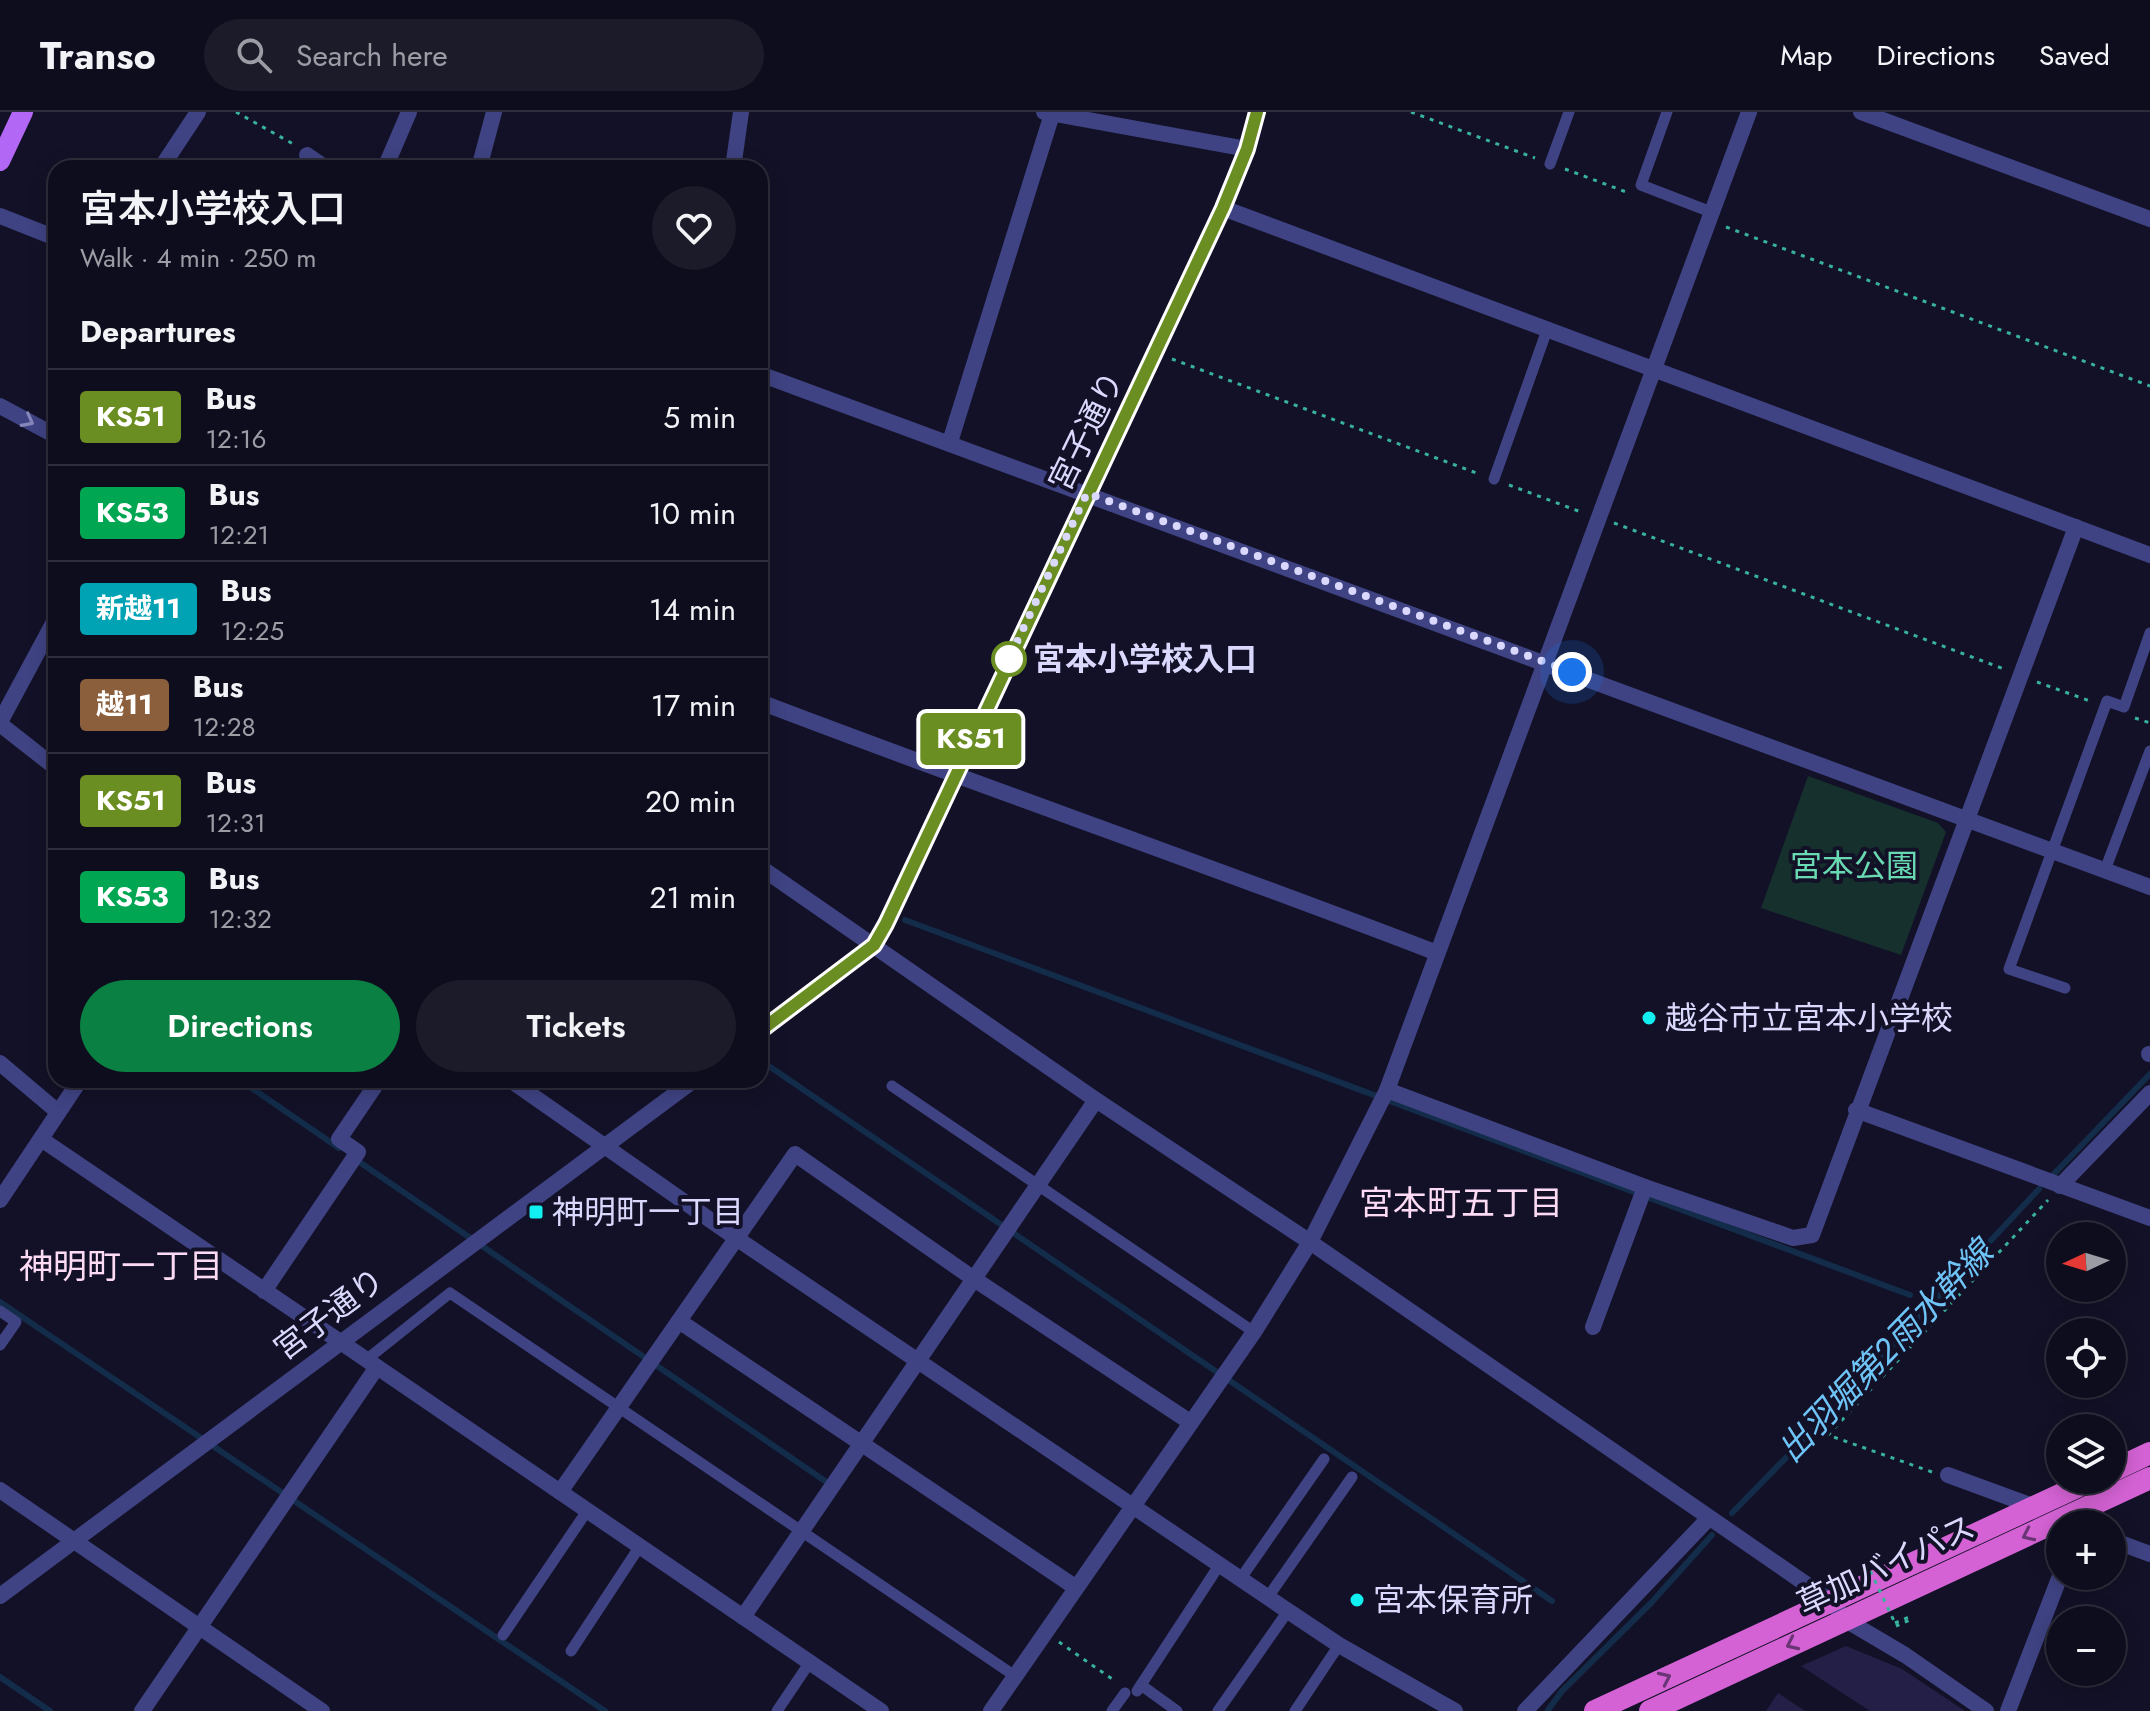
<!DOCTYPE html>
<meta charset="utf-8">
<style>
body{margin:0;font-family:Jost,"Noto Sans JP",sans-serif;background:#1c1b2a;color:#f1f3f6;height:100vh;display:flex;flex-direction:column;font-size:30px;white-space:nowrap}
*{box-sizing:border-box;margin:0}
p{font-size:26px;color:#9b9ca4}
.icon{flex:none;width:44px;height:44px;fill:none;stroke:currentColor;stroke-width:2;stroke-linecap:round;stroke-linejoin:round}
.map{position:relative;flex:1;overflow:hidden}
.details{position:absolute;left:48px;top:48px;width:720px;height:928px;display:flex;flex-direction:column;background:#0e0d1d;border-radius:24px;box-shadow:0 4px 20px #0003,0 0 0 2px #2e2d3b}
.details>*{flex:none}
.badge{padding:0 16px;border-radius:6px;font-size:28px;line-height:52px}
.needle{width:52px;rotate:266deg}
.controls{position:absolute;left:2046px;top:1110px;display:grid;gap:16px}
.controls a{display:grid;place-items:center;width:80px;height:80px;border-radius:50%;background:#0e0d1d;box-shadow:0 4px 20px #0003,0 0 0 2px #2e2d3b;font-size:40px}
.you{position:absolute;width:40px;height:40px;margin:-20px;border:6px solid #fff;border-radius:50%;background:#1a73e8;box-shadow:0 0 0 12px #1a73e833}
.map>.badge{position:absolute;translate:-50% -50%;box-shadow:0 0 0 4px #fff}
h2{padding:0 32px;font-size:30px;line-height:72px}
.round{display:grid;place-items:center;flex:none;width:84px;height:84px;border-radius:42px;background:#1c1b2a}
.summary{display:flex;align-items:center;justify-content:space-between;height:136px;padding:0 32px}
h1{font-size:38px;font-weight:600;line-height:60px}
.primary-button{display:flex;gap:16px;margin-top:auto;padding:16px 32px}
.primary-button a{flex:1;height:92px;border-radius:48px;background:#0b8043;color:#fff;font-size:32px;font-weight:600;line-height:92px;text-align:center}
.primary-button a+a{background:#1c1b2a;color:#f1f3f6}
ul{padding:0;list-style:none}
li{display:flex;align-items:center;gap:24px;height:96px;padding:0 32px;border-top:2px solid #2e2d3b}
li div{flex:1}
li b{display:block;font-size:30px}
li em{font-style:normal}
li .badge{min-width:88px;font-weight:700;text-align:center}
header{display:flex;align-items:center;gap:48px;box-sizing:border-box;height:112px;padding:0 40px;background:#0e0d1d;border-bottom:2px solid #2e2d3b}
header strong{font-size:38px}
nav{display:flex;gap:44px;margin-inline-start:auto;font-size:28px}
.search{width:560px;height:72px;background:#1c1b2a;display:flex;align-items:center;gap:20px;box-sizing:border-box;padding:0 28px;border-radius:44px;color:#9b9ca4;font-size:30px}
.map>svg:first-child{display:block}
.green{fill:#15302d}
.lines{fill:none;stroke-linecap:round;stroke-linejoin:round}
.stream{stroke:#122c4a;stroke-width:6}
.building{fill:#231f47}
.path{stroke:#38b29f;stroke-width:3;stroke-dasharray:4 6;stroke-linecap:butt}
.service{stroke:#3f4383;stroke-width:11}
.minor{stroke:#3f4383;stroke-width:16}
.tertiary{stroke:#3f4383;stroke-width:16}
.primary{stroke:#b368f5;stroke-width:20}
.trunk{stroke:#d462d4;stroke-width:22}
.path-bridge{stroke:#38b29f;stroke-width:3;stroke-dasharray:4 6;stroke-linecap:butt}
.oneway{stroke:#8586ba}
.oneway2{stroke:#6a3575}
.line-casing{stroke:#fff;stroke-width:18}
.line{stroke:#6b8e23;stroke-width:12}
.walk{stroke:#dad9fd;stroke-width:8;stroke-dasharray:0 14.4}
.stop-dot{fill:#fff;stroke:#6b8e23;stroke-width:4}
.poi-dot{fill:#12eff0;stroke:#131127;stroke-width:3}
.labels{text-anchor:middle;stroke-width:8;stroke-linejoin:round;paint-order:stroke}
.street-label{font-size:32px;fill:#dad9fd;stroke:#131127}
.stop-label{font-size:32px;font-weight:bold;fill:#dad9fd;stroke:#131127;text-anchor:start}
.park-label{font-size:32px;fill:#69d9b2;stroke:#131127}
.poi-label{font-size:32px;fill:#dad9fd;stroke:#131127;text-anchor:start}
.neighbourhood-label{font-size:34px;fill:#fddbf4;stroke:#131127}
.water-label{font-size:34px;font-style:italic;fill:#6ec4f6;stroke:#131127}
</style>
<header>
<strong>Transo</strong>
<div class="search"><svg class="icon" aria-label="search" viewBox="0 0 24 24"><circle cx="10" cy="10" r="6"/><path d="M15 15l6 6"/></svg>Search here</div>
<nav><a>Map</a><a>Directions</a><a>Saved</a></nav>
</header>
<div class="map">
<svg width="2150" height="1599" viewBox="0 0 2150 1599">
<rect width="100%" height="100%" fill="#131127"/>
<path class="green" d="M1808,664l130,47 8,9 -45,123 -140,-47z"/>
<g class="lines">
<g class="stream">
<path d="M905,808l1005,375"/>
<path d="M760,948l792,541"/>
<path d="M240,968l99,68"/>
<path d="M355,1047l470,322"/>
<path d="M2052,1064l98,-102"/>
<path d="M0,1190l605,409"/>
<path d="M1732,1401l87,-89 220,-235"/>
<path d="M0,1565l50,34"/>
<path d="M1548,1598l14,-19 89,-88 61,-68"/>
</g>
</g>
<g class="building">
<path d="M1846,1534l56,23 63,42h-95l-69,-45z"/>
<path d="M1778,1581l27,18h-39z"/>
</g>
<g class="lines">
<g class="path">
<path d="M236,0l59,33"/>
<path d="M1411,0l124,46"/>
<path d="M1565,57l64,24"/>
<path d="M1726,115l424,159"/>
<path d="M1172,247l307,115"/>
<path d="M1509,373l72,27"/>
<path d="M1614,411l390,146"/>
<path d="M2037,570l53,19"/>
<path d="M2135,606l15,5"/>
<path d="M1932,1360l-104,-37 220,-235"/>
<path d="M1895,1511l14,-6 1,3 -14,6"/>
<path d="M1059,1530l56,39"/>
</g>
<g class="service">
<path d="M1667,0l-26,73 70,27"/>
<path d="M1550,52l19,-52"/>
<path d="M1494,367l53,-149"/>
<path d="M2105,758l45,-119"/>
<path d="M2065,876l-56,-19 98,-268 17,6 26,-74"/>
<path d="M892,974l362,246"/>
<path d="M0,1199l16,11 -16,23"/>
<path d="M366,1248l84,-67 565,383"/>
<path d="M1241,1466l83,-119"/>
<path d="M1268,1485l84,-120"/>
<path d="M503,1523l84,-124"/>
<path d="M571,1539l69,-105"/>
<path d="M1141,1573l36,26"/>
<path d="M1137,1579l83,-127"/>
<path d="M777,1599l33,-49"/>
<path d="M1112,1599l13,-18"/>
<path d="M1218,1599l70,-100"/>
<path d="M1295,1599l44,-66"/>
</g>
<g class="minor">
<path d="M1044,0l203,37"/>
<path d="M1861,0l289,107"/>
<path d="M307,43l19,13"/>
<path d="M161,56l37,-56"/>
<path d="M385,56l24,-56"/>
<path d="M479,56l15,-56"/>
<path d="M733,56l8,-56"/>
<path d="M1223,96l927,347"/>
<path d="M0,104l56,22"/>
<path d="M760,262l1390,513"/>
<path d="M0,294l56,30"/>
<path d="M950,330l102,-328"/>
<path d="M760,590c225,86 452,164 677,251"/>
<path d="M0,610l56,-104"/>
<path d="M0,612l56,44"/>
<path d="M760,755l336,233 214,142"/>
<path d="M2149,942h1"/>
<path d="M0,951l58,49"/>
<path d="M510,968l226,158 552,373 51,34 116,66"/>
<path d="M1387,978l258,97 148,51 19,-3 264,-708"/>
<path d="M1856,998l294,108"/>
<path d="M41,1027l298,202"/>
<path d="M2060,1074l90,-93"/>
<path d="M0,1088l80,-120"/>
<path d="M264,1179l94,-139 -19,-13 40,-59"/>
<path d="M679,1209l396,266"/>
<path d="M1593,1215l52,-140"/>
<path d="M1948,1363l87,32"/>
<path d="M0,1378l322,221"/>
<path d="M560,1380l235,-338 179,125 216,143"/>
<path d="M2112,1428l38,14"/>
<path d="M743,1505l353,-517"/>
<path d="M142,1599l235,-344"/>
<path d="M991,1599l263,-379 56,-90 77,-152 362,-978"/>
<path d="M1525,1599l183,-192"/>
<path d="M2008,1599l52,-135"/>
</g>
<g class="tertiary">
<path d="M760,919l114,-86 12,-21 337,-716 24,-59 10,-37"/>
<path d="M1310,1130l522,360 12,17 61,36 81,56"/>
<path d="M339,1229l542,370"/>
<path d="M0,1484l694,-516"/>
</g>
<path class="primary" d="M0,49l23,-49"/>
<g class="trunk">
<path d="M2112,1359l38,-18"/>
<path d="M1595,1599l497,-231"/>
<path d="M1650,1599l500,-233"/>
</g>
<path class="path-bridge" d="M1866,1450l29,61"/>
</g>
<defs><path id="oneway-chevron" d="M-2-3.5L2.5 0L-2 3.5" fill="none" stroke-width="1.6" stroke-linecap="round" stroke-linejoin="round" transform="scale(2)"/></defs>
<use class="oneway" href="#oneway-chevron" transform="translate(28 309) rotate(28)"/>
<g class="oneway2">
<use href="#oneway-chevron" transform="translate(2028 1423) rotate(155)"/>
<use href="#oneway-chevron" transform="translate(1792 1532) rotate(155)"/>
<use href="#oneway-chevron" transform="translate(1665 1566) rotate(-25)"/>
</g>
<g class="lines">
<g class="line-casing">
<path id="line" d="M760,919l114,-86 12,-21 337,-716 24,-59 10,-37"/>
</g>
<use href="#line" class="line"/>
<path class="walk" d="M1009,547l-2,4 80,-170 485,179"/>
</g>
<circle class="stop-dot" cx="1009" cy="547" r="16"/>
<g class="poi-dot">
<circle cx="1649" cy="906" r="8"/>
<rect x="528" y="1092" width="16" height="16" rx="4"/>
<circle cx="1357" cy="1488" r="8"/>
</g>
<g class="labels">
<g class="street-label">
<text transform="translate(1086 319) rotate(-64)" y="11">宮子通り</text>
<text transform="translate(329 1202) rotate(-37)" y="11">宮子通り</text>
<text transform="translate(1886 1453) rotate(-25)" y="11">草加バイパス</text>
</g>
<g class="stop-label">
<text x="1033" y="558">宮本小学校入口</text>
</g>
<g class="park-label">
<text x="1854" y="765">宮本公園</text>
</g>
<g class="poi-label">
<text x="1665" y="917">越谷市立宮本小学校</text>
<text x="552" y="1111">神明町一丁目</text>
<text x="1373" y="1499">宮本保育所</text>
</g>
<g class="neighbourhood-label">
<text x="1461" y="1103">宮本町五丁目</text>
<text x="121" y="1166">神明町一丁目</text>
</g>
<g class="water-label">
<text transform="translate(1885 1239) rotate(-46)" y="12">出羽堀第２雨水幹線</text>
</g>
</g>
</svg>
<div class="controls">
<a><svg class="needle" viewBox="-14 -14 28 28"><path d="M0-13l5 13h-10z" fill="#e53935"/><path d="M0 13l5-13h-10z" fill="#9b9ca4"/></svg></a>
<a><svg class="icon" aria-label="locate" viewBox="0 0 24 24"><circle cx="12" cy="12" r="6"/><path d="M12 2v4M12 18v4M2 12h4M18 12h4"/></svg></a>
<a><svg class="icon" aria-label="layers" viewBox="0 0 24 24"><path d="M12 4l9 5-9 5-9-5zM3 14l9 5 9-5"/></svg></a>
<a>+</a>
<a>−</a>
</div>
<div class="you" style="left:1572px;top:560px"></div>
<b class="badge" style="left:971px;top:627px;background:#6b8e23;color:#fff">KS51</b>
<section class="details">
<div class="summary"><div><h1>宮本小学校入口</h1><p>Walk · 4 min · 250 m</p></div><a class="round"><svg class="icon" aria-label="heart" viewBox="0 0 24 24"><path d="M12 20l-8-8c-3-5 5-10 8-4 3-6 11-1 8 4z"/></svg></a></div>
<h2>Departures</h2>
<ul>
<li><span class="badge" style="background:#6b8e23;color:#fff">KS51</span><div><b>Bus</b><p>12:16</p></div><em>5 min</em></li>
<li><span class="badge" style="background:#00a651;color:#fff">KS53</span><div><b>Bus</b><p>12:21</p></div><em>10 min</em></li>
<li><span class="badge" style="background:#00a3b4;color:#fff">新越11</span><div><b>Bus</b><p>12:25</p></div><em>14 min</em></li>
<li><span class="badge" style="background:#8b5e3c;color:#fff">越11</span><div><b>Bus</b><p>12:28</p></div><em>17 min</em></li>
<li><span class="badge" style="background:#6b8e23;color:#fff">KS51</span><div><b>Bus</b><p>12:31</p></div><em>20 min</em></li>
<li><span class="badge" style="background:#00a651;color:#fff">KS53</span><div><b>Bus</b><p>12:32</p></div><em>21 min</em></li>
</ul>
<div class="primary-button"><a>Directions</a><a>Tickets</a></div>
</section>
</div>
